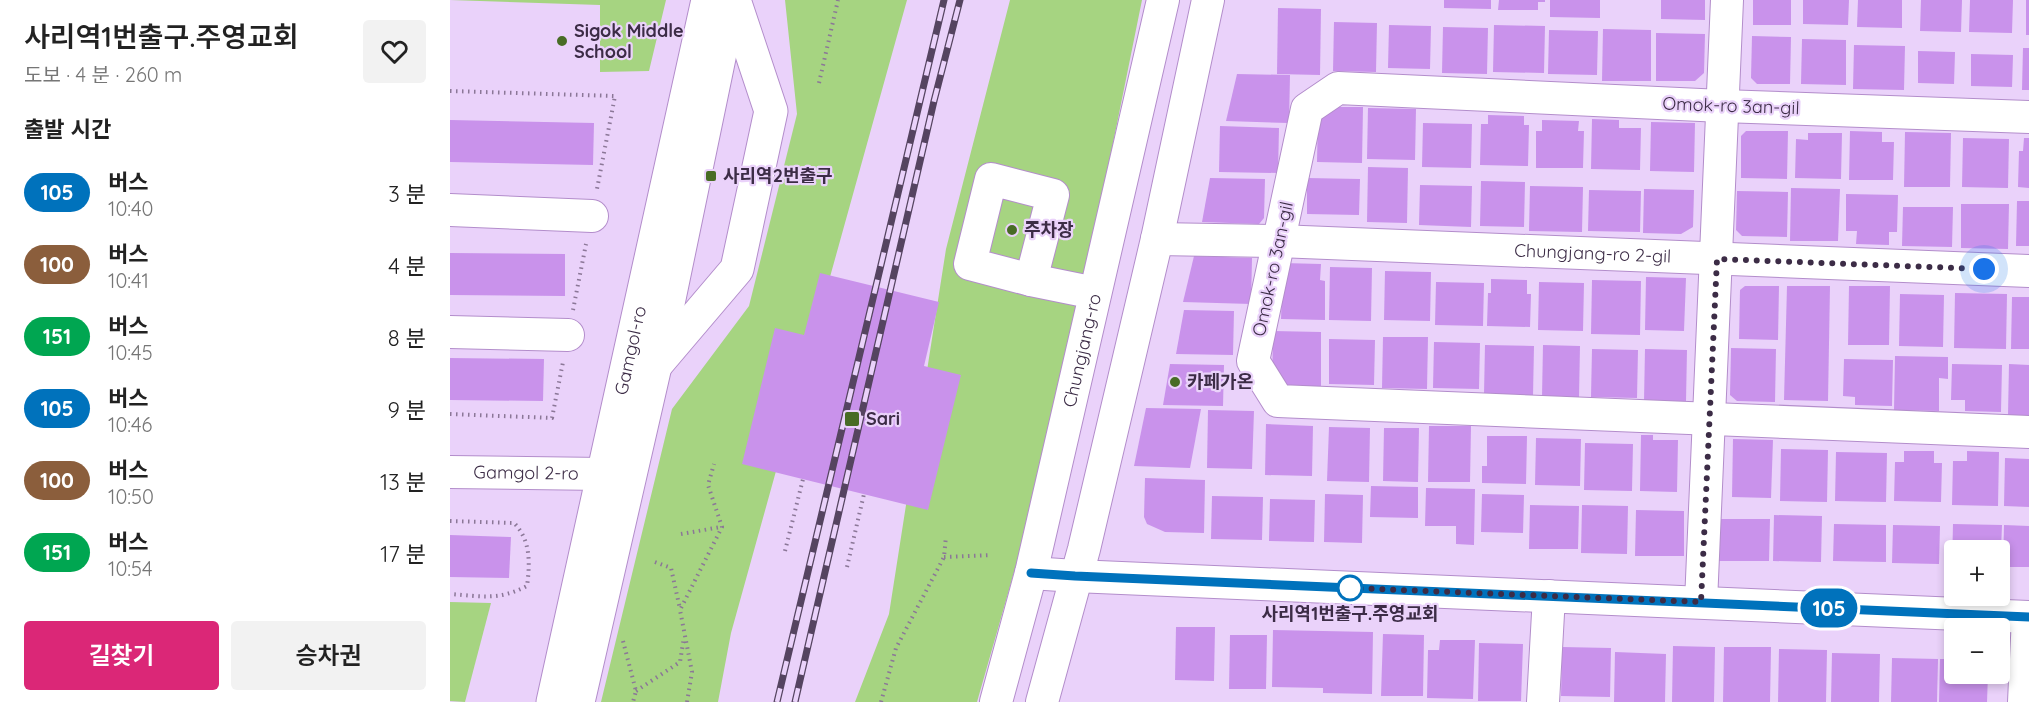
<!DOCTYPE html>
<html lang="ko">
<meta charset="utf-8">
<style>
body{margin:0;font-family:Quicksand,"Noto Sans KR",sans-serif;background:#f2f2f2;color:#222;height:100vh;display:flex;flex-direction:column;font-size:22px;white-space:nowrap}
*{box-sizing:border-box;margin:0}
p{font-size:20px;color:#767676}
.icon{flex:none;width:33px;height:33px;fill:none;stroke:currentColor;stroke-width:2;stroke-linecap:round;stroke-linejoin:round}
.map{position:relative;flex:1;overflow:hidden}
.drawer{display:flex;flex-direction:column;background:#fff;width:450px}
.drawer>*{flex:none}
.badge{padding:0 12px;border-radius:20px;font-size:21px;line-height:39px}
.controls{position:absolute;left:1494px;top:540px;display:grid;gap:12px}
.controls a{display:grid;place-items:center;width:66px;height:66px;border-radius:6px;background:#fff;box-shadow:0 3px 9px #0003;font-size:30px}
.you{position:absolute;width:30px;height:30px;margin:-15px;border:4px solid #fff;border-radius:50%;background:#1a73e8;box-shadow:0 0 0 9px #1a73e833}
.map>.badge{position:absolute;translate:-50% -50%;box-shadow:0 0 0 3px #fff}
h2{padding:0 24px;font-size:22px;line-height:54px}
.round{display:grid;place-items:center;flex:none;width:63px;height:63px;border-radius:6px;background:#f2f2f2}
.overview{display:flex;align-items:center;justify-content:space-between;height:102px;padding:0 24px}
h1{font-size:28px;font-weight:600;line-height:45px}
.button{display:flex;gap:12px;margin-top:auto;padding:12px 24px}
.button a{flex:1;height:69px;border-radius:6px;background:#db2777;color:#fff;font-size:24px;font-weight:600;line-height:69px;text-align:center}
.button a+a{background:#f2f2f2;color:#222}
ul{padding:0;list-style:none}
li{display:flex;align-items:center;gap:18px;height:72px;padding:0 24px}
li div{flex:1}
li b{display:block;font-size:22px}
li em{font-style:normal}
li .badge{min-width:66px;font-weight:700;text-align:center}
main{display:flex;flex:1;min-height:0}
.map>svg:first-child{display:block}
.green{fill:#a6d481}
.building{fill:#c992eb}
.lines{fill:none;stroke-linecap:round;stroke-linejoin:round}
.minor-casing{stroke:#b38dcb;stroke-width:34}
.major-casing{stroke:#b38dcb;stroke-width:35}
.path{stroke:#8b7797;stroke-width:4;stroke-dasharray:1.5 4.5;stroke-linecap:butt}
.minor{stroke:#fff;stroke-width:32}
.major{stroke:#fff;stroke-width:33}
.rail-casing{stroke:#554460;stroke-width:7}
.rail{stroke:#ead2fa;stroke-width:4.5;stroke-dasharray:14;stroke-linecap:butt}
.line-casing{stroke:#fff;stroke-width:14}
.line{stroke:#0072bc;stroke-width:9}
.walk{stroke:#3c2c46;stroke-width:6;stroke-dasharray:0 10.8}
.poi-dot{fill:#486c25;stroke:#ead2fa;stroke-width:2}
.stop-dot{fill:#fff;stroke:#0072bc;stroke-width:3}
.labels{text-anchor:middle;stroke-width:4.5;stroke-linejoin:round;paint-order:stroke}
.poi-label{font-size:18px;font-weight:bold;fill:#3c2c46;stroke:#ead2fa;text-anchor:start}
.street-label{font-size:18px;fill:#3c2c46;stroke:#ead2fa}
.stop-label{font-size:18px;font-weight:bold;fill:#3c2c46;stroke:#ead2fa}
</style>
<main>
<section class="drawer">
<div class="overview"><div><h1>사리역1번출구.주영교회</h1><p>도보 · 4 분 · 260 m</p></div><a class="round"><svg class="icon" aria-label="heart" viewBox="0 0 24 24"><path d="M12 20l-8-8c-3-5 5-10 8-4 3-6 11-1 8 4z"/></svg></a></div>
<h2>출발 시간</h2>
<ul>
<li><span class="badge" style="background:#0072bc;color:#fff">105</span><div><b>버스</b><p>10:40</p></div><em>3 분</em></li>
<li><span class="badge" style="background:#8b5e3c;color:#fff">100</span><div><b>버스</b><p>10:41</p></div><em>4 분</em></li>
<li><span class="badge" style="background:#00a651;color:#fff">151</span><div><b>버스</b><p>10:45</p></div><em>8 분</em></li>
<li><span class="badge" style="background:#0072bc;color:#fff">105</span><div><b>버스</b><p>10:46</p></div><em>9 분</em></li>
<li><span class="badge" style="background:#8b5e3c;color:#fff">100</span><div><b>버스</b><p>10:50</p></div><em>13 분</em></li>
<li><span class="badge" style="background:#00a651;color:#fff">151</span><div><b>버스</b><p>10:54</p></div><em>17 분</em></li>
</ul>
<div class="button"><a>길찾기</a><a>승차권</a></div>
</section>
<div class="map">
<svg width="1579" height="702" viewBox="0 0 1579 702">
<rect width="100%" height="100%" fill="#ead2fa"/>
<g class="green">
<path d="M0,0h216l-17,71 -49,1v-67z"/>
<path d="M335,0h122l-176,633 -13,69h-117l71,-293 77,-103 48,-192z"/>
<path d="M560,0h132l-86,425 -79,277h-122l34,-88 57,-365z"/>
<path d="M0,602l41,1 -26,99 -15,-1z"/>
</g>
<g class="building">
<path d="M994,0h47v9l-47,-1z"/>
<path d="M1049,0h46v2h-7v8h-40z"/>
<path d="M1100,0h50v18l-50,-1z"/>
<path d="M1211,0h44v20l-44,-1z"/>
<rect x="1303" y="0" width="38" height="25"/>
<path d="M1353,0h46l-1,25 -45,-1z"/>
<path d="M1408,0h44v28l-45,-1z"/>
<path d="M1471,0h41l-1,32 -41,-1z"/>
<path d="M1520,0h43l-1,33 -43,-1z"/>
<rect x="1576" y="0" width="3" height="35"/>
<path d="M828,8l43,1 -1,66 -43,-1z"/>
<path d="M884,22l43,1 -1,49 -43,-1z"/>
<path d="M939,25l42,1 -1,43 -42,-1z"/>
<path d="M1044,25l51,1 -1,47 -51,-1z"/>
<path d="M993,27l45,1 -1,46 -45,-1z"/>
<path d="M1153,29l48,1v51h-49z"/>
<path d="M1099,30l49,1 -1,44 -49,-1z"/>
<path d="M1206,33l49,1 -1,39 -9,8h-39z"/>
<path d="M1302,36l39,1 -1,47h-33l-6,-6z"/>
<path d="M1352,39l44,1v45l-45,-1z"/>
<path d="M1404,45l51,1 -1,44 -51,-1z"/>
<path d="M1573,48h6v42h-7z"/>
<path d="M1468,51l37,1 -1,32 -36,-1z"/>
<path d="M1521,54l42,1 -1,32 -41,-1z"/>
<path d="M787,74l53,1 -1,48 -63,-2z"/>
<path d="M875,107h38l-1,56 -45,-1 1,-49z"/>
<path d="M918,108l48,1 -1,51 -48,-1z"/>
<path d="M1038,115l36,1v9h5l-1,41 -48,-1 1,-41h7z"/>
<path d="M1142,119l27,1v8h22l-1,42 -49,-1z"/>
<path d="M0,120l144,3 -1,42 -143,-3z"/>
<path d="M1092,120l37,1 -1,10h6l-1,37h-47v-37h6z"/>
<path d="M1201,122l44,1 -1,49 -44,-1z"/>
<path d="M973,123l49,1 -1,44 -49,-1z"/>
<path d="M770,126l59,2 -1,45 -59,-1z"/>
<path d="M1296,131h42l-1,48 -46,-1v-42z"/>
<path d="M1400,131l32,1v10h12l-1,38h-44z"/>
<path d="M1455,132l46,1 -1,54h-46z"/>
<path d="M1358,133h34l-1,46 -46,-1 1,-39 12,1z"/>
<path d="M1513,138l46,1 -1,49 -46,-1z"/>
<path d="M1574,138h5v50l-11,-1 1,-36h4z"/>
<path d="M918,167l40,1 -1,55 -40,-1z"/>
<path d="M760,178l55,1 -1,39 -5,6 -57,-2z"/>
<path d="M857,178l53,1 -1,36 -52,-1z"/>
<path d="M1031,181l44,1 -1,45 -44,-1z"/>
<path d="M970,185l52,1 -1,41 -52,-2z"/>
<path d="M1080,186l53,1 -1,45 -53,-1z"/>
<path d="M1341,188l49,1 -2,52h-48z"/>
<path d="M1194,189l50,1 -1,37 -12,7 -38,-1z"/>
<path d="M1139,190l52,1 -1,41 -52,-1z"/>
<path d="M1287,191l51,1 -1,45 -45,-1 -6,-6z"/>
<path d="M1396,194l52,1 -1,37h-8v13l-33,-1 1,-13h-11z"/>
<path d="M1567,201h12v45h-13z"/>
<path d="M1511,204h48l-1,45 -47,-1z"/>
<path d="M1453,207h50l-1,40 -50,-1z"/>
<path d="M0,253l115,1v42l-115,-1z"/>
<path d="M744,256l58,2 -1,46 -68,-2z"/>
<path d="M833,263l38,1 -1,16 5,1v39l-44,-1z"/>
<path d="M880,267l42,1 -1,53 -42,-1z"/>
<path d="M935,271l46,1 -1,49 -46,-1z"/>
<path d="M370,273l119,29 -15,64 37,9 -33,135 -186,-46 33,-136 29,7z"/>
<path d="M1196,277l40,1 -2,53 -39,-1z"/>
<path d="M1041,279l36,1v14h4l-1,33 -43,-1 1,-33h3z"/>
<path d="M1142,280l49,1 -1,54 -49,-1z"/>
<path d="M986,282l48,1 -1,43 -48,-1z"/>
<path d="M1089,282l45,1 -1,48 -45,-1z"/>
<path d="M1295,286h34l-1,54 -39,-1 1,-49z"/>
<path d="M1337,286h43l-2,115 -44,-1z"/>
<path d="M1399,286h41l-1,59h-41z"/>
<path d="M1505,293l52,1 -1,55 -52,-1z"/>
<path d="M1450,294l44,1 -1,52 -44,-1z"/>
<path d="M1562,297h17v52h-18z"/>
<path d="M734,310l50,1 -1,44 -57,-1z"/>
<path d="M823,331l48,1v54h-49z"/>
<path d="M933,337h45l-1,52 -45,-1z"/>
<path d="M879,339l46,1 -1,45 -45,-1z"/>
<path d="M984,342l46,1 -1,46 -46,-1z"/>
<path d="M1035,345l49,1 -1,50 -49,-2z"/>
<path d="M1093,345l37,1 -1,52 -37,-1z"/>
<path d="M1281,348l45,1 -1,53 -38,-1 -7,-6z"/>
<path d="M1142,349l46,1 -1,48 -46,-1z"/>
<path d="M1195,349l42,1 -1,51h-42z"/>
<path d="M1445,356l53,1v22l-9,-1v33l-45,-1z"/>
<path d="M0,358l94,1 -1,42 -93,-1z"/>
<path d="M1394,359l49,1 -1,46 -37,-1v-8l-12,-1z"/>
<path d="M720,364l54,1 -1,41 -60,-1z"/>
<path d="M1502,364l50,1 -1,47 -36,-1v-11h-14z"/>
<path d="M1559,364l20,1v50h-21z"/>
<path d="M696,408l55,1 -11,59 -56,-2z"/>
<path d="M758,410l46,1 -2,58 -45,-1z"/>
<path d="M816,424l47,2 -1,50 -47,-1z"/>
<path d="M979,426h42l-1,56h-42z"/>
<path d="M879,427l41,1 -1,54 -42,-1z"/>
<path d="M934,428h35l-1,54 -35,-1z"/>
<path d="M1191,435h12v5h25l-1,52 -37,-1z"/>
<path d="M1037,436h40l-1,48 -44,-1v-17h5z"/>
<path d="M1086,438l45,1 -1,47 -45,-1z"/>
<path d="M1283,439l40,1 -2,58 -39,-1z"/>
<path d="M1135,443l48,1 -1,47 -48,-1z"/>
<path d="M1331,449l47,1 -1,52 -47,-1z"/>
<path d="M1454,451h30v12h8l-1,39 -47,-1 1,-39h9z"/>
<path d="M1517,451l32,1 -1,54 -46,-1 1,-44h14z"/>
<path d="M1386,452l51,1 -1,49 -51,-1z"/>
<path d="M1555,458l24,1v48l-25,-1z"/>
<path d="M695,478l60,2 -1,53 -39,-1 -18,-8 -3,-7z"/>
<path d="M921,486l47,1v31l-48,-1z"/>
<path d="M976,488l49,1 -1,56 -18,-1v-18h-31z"/>
<path d="M875,494l38,1 -1,48 -38,-1z"/>
<path d="M1032,494l42,1 -1,38 -42,-1z"/>
<path d="M762,496l51,1 -1,43 -51,-1z"/>
<path d="M820,499l45,1 -1,42 -45,-1z"/>
<path d="M1080,505l49,1 -1,43h-49z"/>
<path d="M1132,505l46,1 -1,48 -46,-1z"/>
<path d="M1186,510l48,1v45h-49z"/>
<path d="M1324,515l48,1 -1,46 -48,-1z"/>
<path d="M1270,519h50l-1,42h-50z"/>
<path d="M1384,524l52,1v37l-53,-1z"/>
<path d="M1503,524l49,1 -1,25h-47v16h-2z"/>
<path d="M1443,525l47,1 -1,38 -47,-1z"/>
<path d="M1554,525l25,1v41h-26z"/>
<path d="M0,535l61,2 -2,41 -59,-1z"/>
<path d="M726,627h39l-1,54 -39,-1z"/>
<path d="M823,630l100,2 -1,62 -49,-1v-5l-51,-1z"/>
<path d="M933,634l41,1 -1,61h-42z"/>
<path d="M780,635h37l-1,54h-37z"/>
<path d="M990,640h35l-2,59 -46,-1 1,-48h11z"/>
<path d="M1029,643l44,1 -2,57h-43z"/>
<path d="M1223,646l42,1 -1,55h-42z"/>
<path d="M1112,647l49,1 -1,49 -49,-1z"/>
<path d="M1274,647h47l-1,55h-47z"/>
<path d="M1329,649l48,1 -1,52h-48z"/>
<path d="M1165,652l51,2 -1,48h-51z"/>
<path d="M1382,653l48,1 -1,48h-48z"/>
<path d="M1442,658l46,1 -1,43h-46z"/>
<path d="M1490,659h14v15h34l-1,28h-48z"/>
</g>
<g class="lines">
<g class="minor-casing">
<g id="minor">
<path d="M1579,117l-307,-11 -384,-18 -31,21 -54,252 25,40 751,31"/>
<path d="M541,179l62,16 -22,85 -61,-16z"/>
<path d="M0,210l142,6"/>
<path id="s1" d="M707,239l121,2 751,30"/>
<path d="M581,280l64,13"/>
<path d="M0,332l118,3"/>
<path id="s2" d="M0,472l153,2"/>
<path d="M581,573l44,3 954,41"/>
<path d="M1251,602l26,-602"/>
<path id="s3" d="M546,702l35,-129 132,-573"/>
<path d="M592,702l42,-153 73,-310 51,-239"/>
<path d="M1093,702l6,-106"/>
<path d="M1574,702l4,-85"/>
</g>
</g>
<g class="major-casing">
<g id="major">
<path d="M208,362l79,-93 34,-158 -37,-111"/>
<path id="s4" d="M103,702l155,-702"/>
<path d="M128,702l77,-336 76,-366"/>
</g>
</g>
<g class="path">
<path d="M369,83l19,-83"/>
<path d="M0,91l165,5 -18,93"/>
<path d="M123,310l13,-66"/>
<path d="M0,414l102,4 11,-56"/>
<path d="M0,521l64,2c17,17 16,41 13,63 -29,15 -46,10 -77,8"/>
<path d="M231,534l40,-7"/>
<path d="M335,551l18,-72"/>
<path d="M494,557l47,-2"/>
<path d="M205,562l16,6 9,41"/>
<path d="M397,567l17,-73"/>
<path d="M173,641l13,50 -3,11"/>
<path d="M186,691l44,-29 4,-25"/>
<path d="M237,702l5,-30 -12,-62 42,-83 -14,-42 6,-21"/>
<path d="M431,702l15,-54 48,-91 2,-21"/>
</g>
<use href="#minor" class="minor"/>
<use href="#major" class="major"/>
<g class="rail-casing">
<g id="rail">
<path d="M327,702l167,-702"/>
<path d="M345,702l139,-601 26,-101"/>
</g>
</g>
<use href="#rail" class="rail"/>
</g>
<g class="lines">
<g class="line-casing">
<path id="line" d="M581,573l44,3 954,41"/>
</g>
<use href="#line" class="line"/>
<path class="walk" d="M900,588l351,14 16,-343 267,10"/>
</g>
<g class="poi-dot">
<circle cx="112" cy="41" r="6"/>
<rect x="255" y="170" width="12" height="12" rx="3"/>
<circle cx="562" cy="230" r="6"/>
<circle cx="725" cy="382" r="6"/>
<rect x="394" y="411" width="16" height="16" rx="3"/>
</g>
<circle class="stop-dot" cx="900" cy="588" r="12"/>
<g class="labels">
<g class="poi-label">
<text x="124" y="37">Sigok Middle<tspan x="124" dy="21">School</tspan></text>
<text x="273" y="182">사리역2번출구</text>
<text x="574" y="236">주차장</text>
<text x="737" y="388">카페가온</text>
<text x="416" y="425">Sari</text>
</g>
<g class="street-label">
<text transform="translate(1281 106) rotate(2)" y="6">Omok-ro 3an-gil</text>
<text dy="6" stroke="none"><textPath href="#s1" startOffset="436">Chungjang-ro 2-gil</textPath></text>
<text transform="translate(823 269) rotate(-78)" y="6">Omok-ro 3an-gil</text>
<text dy="6" stroke="none"><textPath href="#s4" startOffset="360">Gamgol-ro</textPath></text>
<text dy="6" stroke="none"><textPath href="#s3" startOffset="362">Chungjang-ro</textPath></text>
<text dy="6" stroke="none"><textPath href="#s2" startOffset="76">Gamgol 2-ro</textPath></text>
</g>
<g class="stop-label">
<text x="900" y="620">사리역1번출구.주영교회</text>
</g>
</g>
</svg>
<div class="controls">
<a>+</a>
<a>−</a>
</div>
<div class="you" style="left:1534px;top:269px"></div>
<b class="badge" style="left:1379px;top:608px;background:#0072bc;color:#fff">105</b>
</div>
</main>
